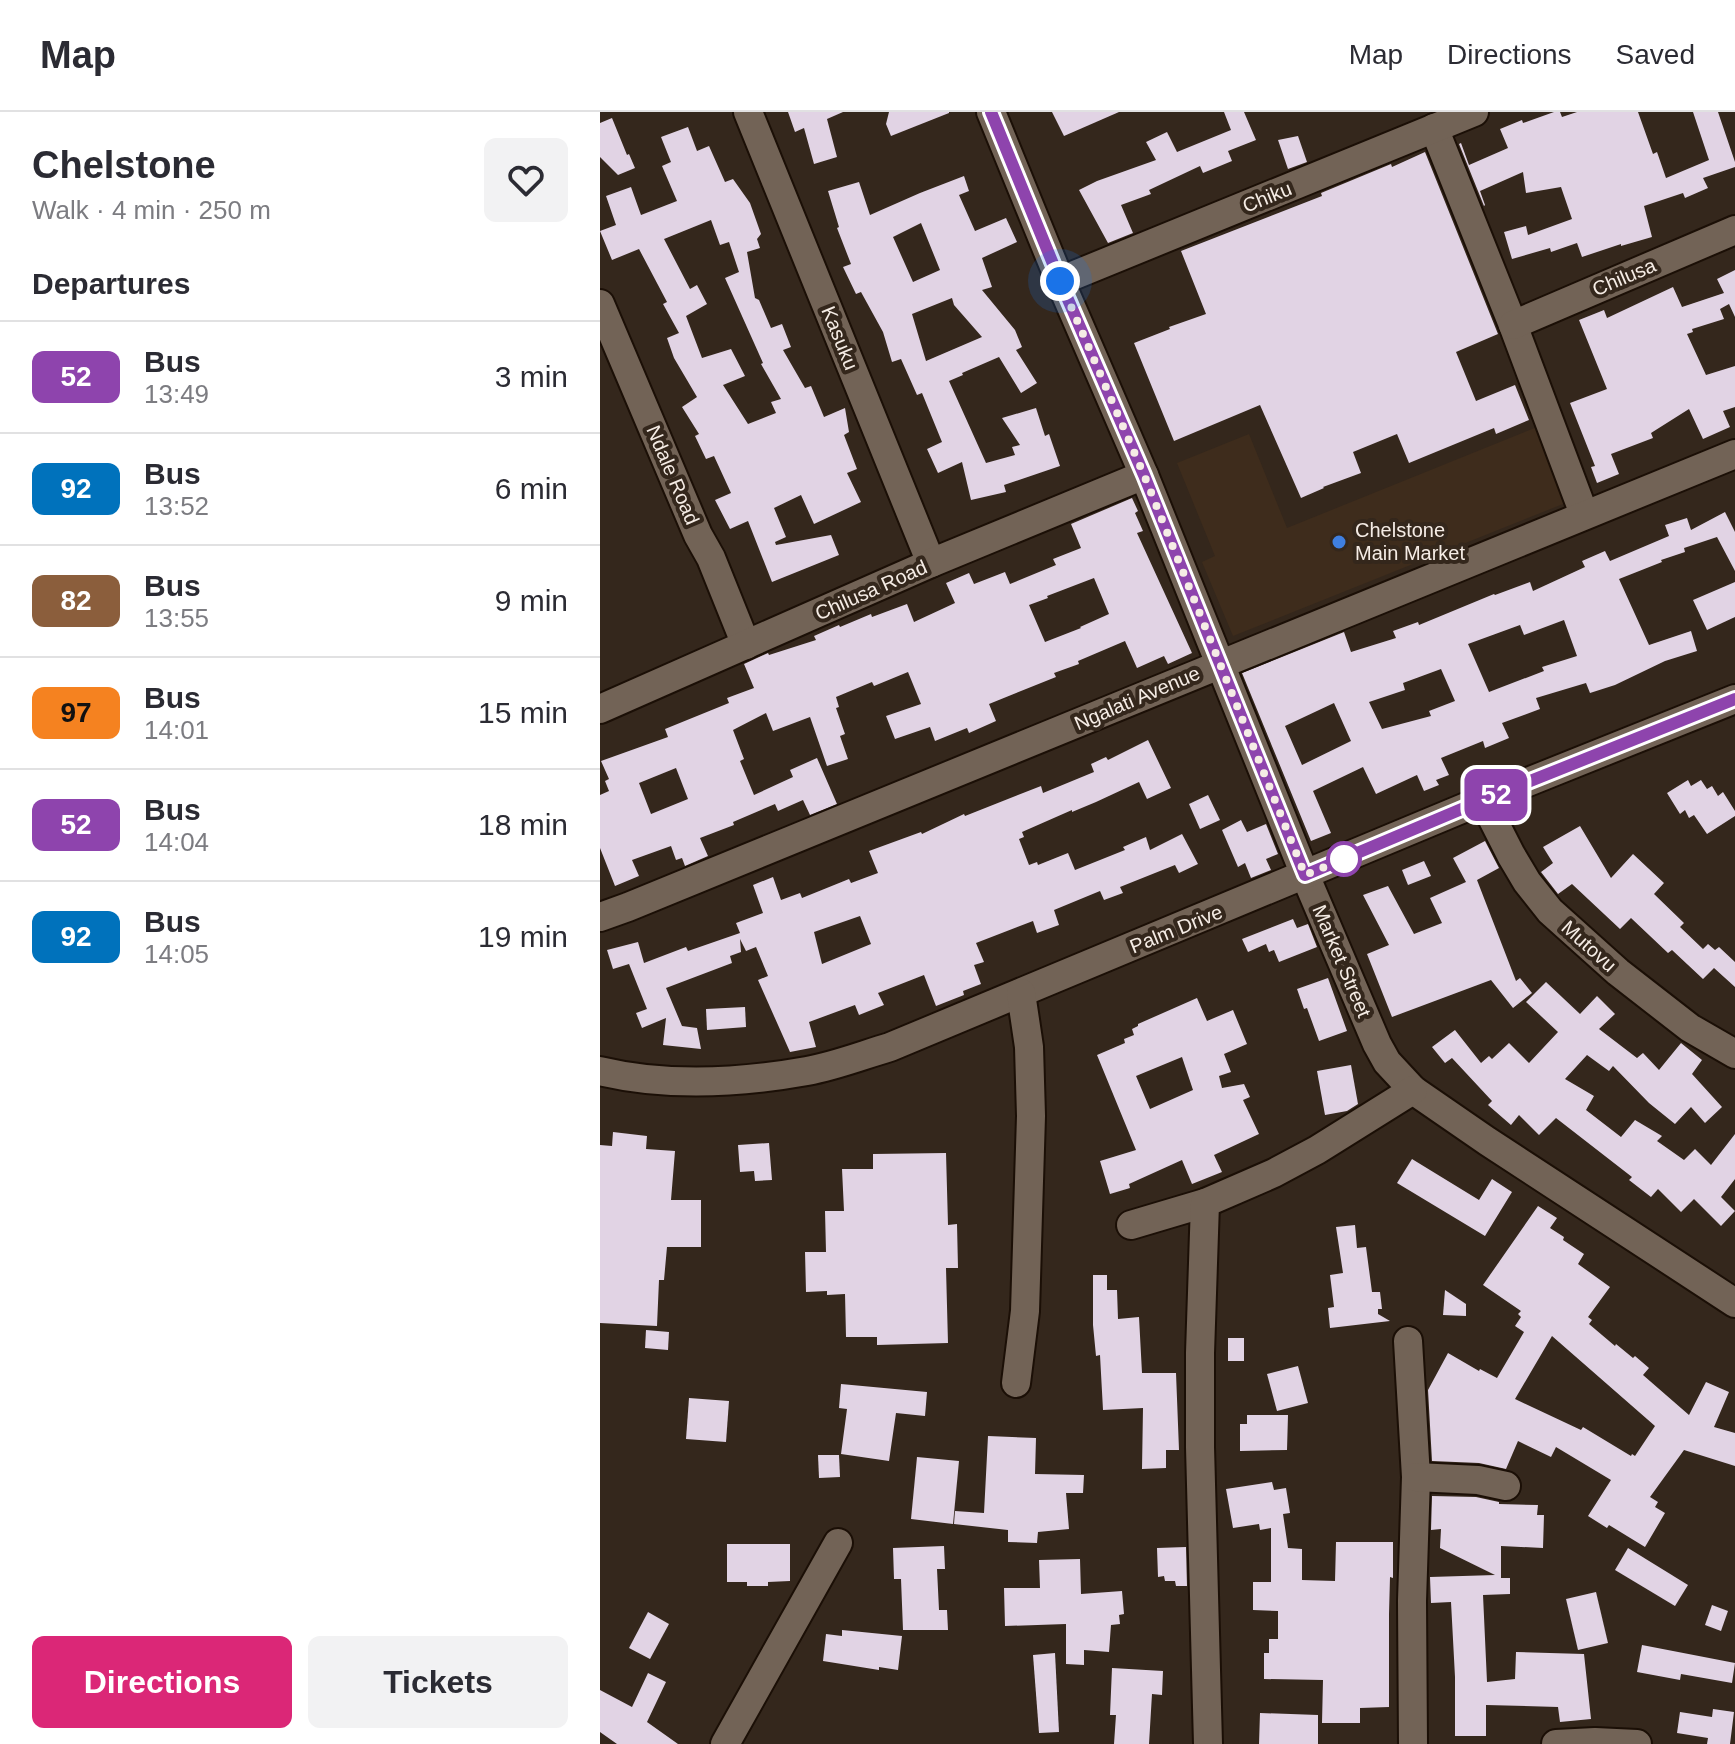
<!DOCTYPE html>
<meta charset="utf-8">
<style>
body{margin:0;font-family:Helvetica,sans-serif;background:#f2f2f3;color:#2b2b33;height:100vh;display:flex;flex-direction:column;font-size:30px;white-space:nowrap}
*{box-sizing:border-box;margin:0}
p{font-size:26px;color:#7c7c81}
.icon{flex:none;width:44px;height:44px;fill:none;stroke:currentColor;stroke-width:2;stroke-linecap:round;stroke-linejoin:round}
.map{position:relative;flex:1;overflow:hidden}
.drawer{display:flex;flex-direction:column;background:#fff;width:600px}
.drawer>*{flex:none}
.badge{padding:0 16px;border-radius:12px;font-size:28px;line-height:52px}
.you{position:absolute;width:40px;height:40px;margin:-20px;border:6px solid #fff;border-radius:50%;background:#1a73e8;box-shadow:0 0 0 12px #1a73e833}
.map>.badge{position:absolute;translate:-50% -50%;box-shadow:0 0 0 4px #fff}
h2{padding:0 32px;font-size:30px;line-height:72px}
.round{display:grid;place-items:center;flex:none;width:84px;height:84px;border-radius:12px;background:#f2f2f3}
.headline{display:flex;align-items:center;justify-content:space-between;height:136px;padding:0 32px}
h1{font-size:38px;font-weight:600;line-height:60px}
.action{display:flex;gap:16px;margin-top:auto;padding:16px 32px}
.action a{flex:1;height:92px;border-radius:12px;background:#db2777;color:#fff;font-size:32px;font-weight:600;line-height:92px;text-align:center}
.action a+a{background:#f2f2f3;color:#2b2b33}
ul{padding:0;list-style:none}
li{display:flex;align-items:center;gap:24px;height:112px;padding:0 32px;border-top:2px solid #e1e1e2}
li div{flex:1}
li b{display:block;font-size:30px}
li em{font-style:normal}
li .badge{min-width:88px;font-weight:700;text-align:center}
header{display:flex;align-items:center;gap:48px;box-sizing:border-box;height:112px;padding:0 40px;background:#fff;border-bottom:2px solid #e1e1e2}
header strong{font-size:38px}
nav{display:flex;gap:44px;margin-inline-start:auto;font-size:28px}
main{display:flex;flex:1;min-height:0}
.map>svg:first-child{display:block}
.built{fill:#3e2c1c}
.building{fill:#e1d3e4;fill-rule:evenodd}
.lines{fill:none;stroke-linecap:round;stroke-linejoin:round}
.minor-casing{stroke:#1b0f06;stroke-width:32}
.minor{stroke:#726356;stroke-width:28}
.line-casing{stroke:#fff;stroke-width:18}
.line{stroke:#8e44ad;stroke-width:12}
.walk{stroke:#f5ece5;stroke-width:8;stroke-dasharray:0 14.4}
.shop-dot{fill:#3f7fe0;stroke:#34271c;stroke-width:3}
.stop-dot{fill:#fff;stroke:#8e44ad;stroke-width:4}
.labels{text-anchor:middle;stroke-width:8;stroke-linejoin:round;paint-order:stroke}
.street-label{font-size:20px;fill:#f5ece5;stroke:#34271c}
.poi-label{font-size:20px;fill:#f5ece5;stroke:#34271c;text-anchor:start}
</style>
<header>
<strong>Map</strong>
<nav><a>Map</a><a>Directions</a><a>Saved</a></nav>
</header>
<main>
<section class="drawer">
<div class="headline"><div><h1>Chelstone</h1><p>Walk · 4 min · 250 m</p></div><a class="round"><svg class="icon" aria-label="heart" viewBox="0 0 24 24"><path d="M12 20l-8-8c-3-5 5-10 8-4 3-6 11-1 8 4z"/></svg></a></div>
<h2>Departures</h2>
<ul>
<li><span class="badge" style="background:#8e44ad;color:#fff">52</span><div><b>Bus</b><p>13:49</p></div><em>3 min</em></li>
<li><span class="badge" style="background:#0072bc;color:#fff">92</span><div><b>Bus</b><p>13:52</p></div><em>6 min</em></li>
<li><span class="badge" style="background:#8b5e3c;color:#fff">82</span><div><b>Bus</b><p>13:55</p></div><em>9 min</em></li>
<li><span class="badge" style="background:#f58220;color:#111">97</span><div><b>Bus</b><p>14:01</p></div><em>15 min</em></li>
<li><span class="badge" style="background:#8e44ad;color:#fff">52</span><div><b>Bus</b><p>14:04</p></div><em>18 min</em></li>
<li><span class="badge" style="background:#0072bc;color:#fff">92</span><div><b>Bus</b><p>14:05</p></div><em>19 min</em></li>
</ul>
<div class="action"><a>Directions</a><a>Tickets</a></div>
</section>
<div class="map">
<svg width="1135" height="1632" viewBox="0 0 1135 1632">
<rect width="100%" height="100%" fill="#34271c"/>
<path class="built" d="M937,315l31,75 -335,134 -31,-74 13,-6 -38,-93 72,-29 38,94z"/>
<g class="building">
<path d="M188,0h55l-16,7 10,38 -23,7 -10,-36 -9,4z"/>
<path d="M289,0h60v1l-58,23 -5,-12z"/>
<path d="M452,0h67l-55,24z"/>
<path d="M624,0h20l12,28 -28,11 4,10 -29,12 -3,-7 -51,24 2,4 -30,11 12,28 -25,10 -29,-53 18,-9 59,-21 -10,-18 21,-10 10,20 54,-22z"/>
<path d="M954,0h6l2,5 15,-5h61l15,42 4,-2 9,26 43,-18 -16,-48h25l17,50v5l-32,11 5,10 -23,10 -2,-5 -39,13 8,31 -31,9v-2l-39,13 -5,-14 -26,9 -1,-4 -38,11 -8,-27 22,-6 2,9 44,-16 -11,-32 -35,6 -3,-21 -43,19 5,14 -1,1 -25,-62 2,-1 8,22 39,-17 -8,-19 22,-9 1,3z"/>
<path d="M12,6l15,37 2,-1 6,14 -17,7 -18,-18v-34z"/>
<path d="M88,15l9,24 12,-5 16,36 8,-3 17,24 11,31 -4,5 3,9 -13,4 8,46 4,2 12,28 11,-4 9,23 -8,3 22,38 6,-2 13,31 21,-9 4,24 -5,3 13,34 -10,4 14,29 -47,22 -13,-29 -27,13 12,29 -11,5 1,3 55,-10 8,20 -67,27 -24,-61 -18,8 -15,-29 16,-7 -17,-37 -8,3 -11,-23 4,-2 -17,-27 15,-10 -23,-39 -7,-20 12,-5 -16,-29 4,-2 -28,-53 -27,11 -12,-29 16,-6 -10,-29 25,-9 10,28 36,-14 -15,-35 9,-4 -10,-25zM111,108l9,25 9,-3 10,30 -14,6 38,85 -2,1 20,35 -10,3 5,11 -28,11 -25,-39 22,-9 -14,-27 -29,9 -16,-42 21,-12 -10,-19 -7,4 -26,-50z"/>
<path d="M698,24l9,26 -19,7 -10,-29z"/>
<path d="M825,40l73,182 -42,18 20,49 39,-16 14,35 -33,14 -2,-6 -85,35 -12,-29 -44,18 8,21 -38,14 1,1 -23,10 -41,-93 -86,36 -40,-98 36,-14 -1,-2 37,-13 -25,-63 141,-55 -1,-3 70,-29 1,3z"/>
<path d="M364,64l5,15 -10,4 16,36 31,-13 11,24 -35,16 10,29 -10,3 33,40 7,17 -6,3 21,33 -16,10 -22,-36 -37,16 1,2 -14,6 37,82 29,-8 -3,-8 8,-2 -18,-27 34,-10 9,28 4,-2 11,32 -56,19 2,7 -35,8 -9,-38 -24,11 -11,-24 15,-7 -20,-49 -5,2 -16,-36 -9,3 -9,-30 -22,-40 -5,2 -13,-27 8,-3 -14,-36 2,-1 -11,-36 31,-9 11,33 50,-22zM321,111l19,47 -27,12 -20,-45zM352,186l2,7 28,32 -56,24 -14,-47z"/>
<path d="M1135,158v47l-6,-13 -9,5 4,10 -32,10 1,3 -6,2 19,41 29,-9v41l-12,4 7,16 -27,12 -14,-30 -38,24 2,5 -42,16 8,20 -22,9 -6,-16 4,-1 -25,-63 37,-14 -28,-69 25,-10 3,8 66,-31 9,20 42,-14 -7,-14z"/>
<path d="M532,386l6,13 -3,2 8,18 -6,2 55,120 -24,11 -4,-8 -27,12 -12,-27 -47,20 1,3 -25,9 2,4 -67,27 7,17 -27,12 -2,-5 -32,13 -5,-14 -35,12 -9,-23 35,-12 -13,-32 -34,14 -2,-4 -36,15 3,10 -3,1 9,26 -5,2 8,23 -21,7 -17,-49 -37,14 -7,-18 -33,17 11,29 -4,2 14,34 39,-18 -3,-7 27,-12 20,46 -27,11 -7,-15 -25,11 -3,-7 -42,18 1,3 -34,13 8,18 -23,10 -3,-8 -6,2 -5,-14 -39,14 7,16 -24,10 -15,-38v-53l9,-4 -4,-10 4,-2 -8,-18 67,-24 -3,-8 64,-26 -2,-5 27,-10 -10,-24 24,-11 1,2 47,-15 -2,-4 25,-11 1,2 31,-13 1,3 35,-13 7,18 41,-19 -9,-20 23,-10 5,11 31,-12 5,12 46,-19 -3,-6 28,-11 -10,-24zM494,466l15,36 -29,13 1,1 -36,14 -16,-37 19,-7 -1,-2zM76,656l12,31 -37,15 -12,-31z"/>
<path d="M1125,400l10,20v39l-18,-34 -33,11 1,4 -24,8 1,2 -43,17 30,66 42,-14 6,20 -32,10 -50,24 -25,8 -4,-10 -50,15 4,11 -38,14 7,15 -24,10 -2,-7 -42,17 8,17 -13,5 3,5 -15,6 -7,-16 -41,19 -13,-27 -50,24 18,42 -20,8 -69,-168 102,-41 7,20 45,-14 -3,-7 25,-9 1,3 75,-31 1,1 35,-13 3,9 52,-24 -3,-6 23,-10 5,10 59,-25 -4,-11 22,-7 4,12zM964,508l13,36 -35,11 2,4 -55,21 -21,-48 52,-19 4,10zM841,557l14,32 -26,10 2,5 -49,13 -13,-27 36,-12 -2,-7zM734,591l17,38 -49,24 -17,-39z"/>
<path d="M1135,470v35l-28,13 -14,-30z"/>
<path d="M548,628l23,48 -24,11 -8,-17 -43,20 -24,10v-2l-50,22 2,5 -5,2 10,26 8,-3 1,3 30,-12 7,17 50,-20 -2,-3 23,-10 4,13 32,-16 16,30 -19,9 -4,-8 -55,22 3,6 -19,7 -4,-9 -46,19 5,15 -22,8 -4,-12 -57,22 8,19 -10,3 7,19 -18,7 1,4 -28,11 -12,-31 -46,18 6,12 -25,10 -4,-10 -46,17 7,25 -26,5 -32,-72 10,-4 -12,-29 -10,4 -6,-12 1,13 -11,4 2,7 -66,25 16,38 15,2 4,21 -38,-4 3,-27 -24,10 -6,-15 11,-4 -18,-45 -16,5 -6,-19 31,-8 6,21 42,-16 2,4 52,-18 -4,-10 27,-10 -10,-28 20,-8 8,23 19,-7 2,5 47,-19 2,4 27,-10 -9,-22 52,-19 1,2 42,-20 1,2 76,-30 2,7 51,-21 -3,-8 15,-7 2,3zM260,804l11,28 -49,20 -8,-32z"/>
<path d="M1088,668l3,6 10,-6 6,9 5,-3 6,10 5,-4 12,19v5l-28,18 -13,-19 -5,3 -4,-8 -5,4 -13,-21z"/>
<path d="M608,683l12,25 -20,9 -11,-25z"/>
<path d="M641,708l6,12 19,-8 12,30 -12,5 5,11 -20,8 -6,-15 -7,4 -16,-37z"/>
<path d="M980,714l31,52 22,-24 31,29 -10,11 30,29 -4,4 23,22 5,-5 7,6 4,-3 16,15v25l-21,-19 -11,11 -31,-29 -4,3 -37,-35 -11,11 -48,-45 -14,10 -17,-22 12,-9 -10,-16z"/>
<path d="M885,729l14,27 -22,12 39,101 4,-3 12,15 -19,15 -22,-28 -99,37 -25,-63 22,-9 -26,-50 25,-9 26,48 28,-11 -12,-25 36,-16 -13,-24z"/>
<path d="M824,749l7,15 -23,9 -6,-15z"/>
<path d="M693,807l4,9 11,-4 9,23 -38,15 -5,-12 -5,2 -3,-8 -18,8 -6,-13z"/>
<path d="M728,866l19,53 -28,10 -12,-33 -3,1 -7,-20z"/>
<path d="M946,870l34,32 17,-18 18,18 -16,15 38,29 6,-5 16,17 22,-27 21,17 -10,14 30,33 -17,16 -14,-16 -16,17 -26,-21 -36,-37 -4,5 -22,-16 -22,24 29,17 -8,14 35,27 14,-17 27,16 -5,5 27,19 11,-11 16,16 24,-31v45l-14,18 14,14 -14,15 -27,-27 -13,13 -23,-23 -7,8 -22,-17 3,-3 -76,-59 -17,17 -20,-20 -8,10 -23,-20 4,-4 -40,-43 -7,5 -13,-16 23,-17 26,33 8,-7 3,3 17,-16 20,20 29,-31 -32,-30z"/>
<path d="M597,886l10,23 26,-11 14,34 -23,10 7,18 -12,4 3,12 22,-4 6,13 -7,3 16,34 -45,21 8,17 -30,12 -10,-24 -53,24 1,4 -20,6 -10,-33 36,-11 -39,-95 28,-12 -1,-4 10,-4 -2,-6 6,-3v-2zM582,945l11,33 -43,19 -14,-33z"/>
<path d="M145,895l1,20 -39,3 -1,-21z"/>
<path d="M751,953l7,39 -11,7 -22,4 -8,-44z"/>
<path d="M13,1020l34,4 -1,13 29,2 -4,49h30v47h-34l-3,33h-5l-2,46 -57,-3v-178l12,1z"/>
<path d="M169,1031l3,37 -17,1 -1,-10 -14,1 -2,-27z"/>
<path d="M346,1041l2,72 9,-1 1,44h-12l2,75 -71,2v-8h-31l-1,-43 -18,1v-4l-21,1 -1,-40h21l-1,-41h19l-2,-42h31v-15z"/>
<path d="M812,1047l67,41 13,-21 20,13 -27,44 -88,-53z"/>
<path d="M938,1094l19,12 -7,10 14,9 -1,3 21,14 -6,10 32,23 -22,30 4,3 -3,4 26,22 1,-2 17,14 2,-2 14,12 -6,7 46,40 17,-33 23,10 -15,35 21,6v33l-51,-16 -34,47 8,5 -3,5 10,6 -20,34 -36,-22 -2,3 -19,-12 23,-36 -55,-33 -5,10 -33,-16 -12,28 -27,-6 -47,-2 -4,-71 20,-37 31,18 1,-2 17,9 27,-46 -9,-6 6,-9 -3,-3 3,-3 -38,-26zM952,1224l103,90 -20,30 -3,-2 -1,2 -48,-29 -2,3 -66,-31z"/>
<path d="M755,1113l2,23 9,-1 6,45h8l2,17h-4v5l12,7 -60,7 -2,-20 6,-1 -4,-32 13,-2 -7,-46z"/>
<path d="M493,1163h14v15h10l1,29 21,-2 3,56h34l3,77h-13v18l-24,1 1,-61 -40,2 -3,-55 -4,1 -3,-31z"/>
<path d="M845,1178l21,14v12l-23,-1z"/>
<path d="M46,1218l23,2 -1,18 -23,-2z"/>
<rect x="628" y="1226" width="16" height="23"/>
<path d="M698,1254l10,37 -31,8 -10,-37z"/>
<path d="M241,1272l86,8 -2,24 -29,-3 -7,48 -48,-7 6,-45 -8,-1z"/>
<path d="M89,1286l40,3 -3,41 -40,-3z"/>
<path d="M647,1303h41l-1,35 -47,1v-27h7z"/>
<path d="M388,1324l48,2 -1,36 49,1 -1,18h-17l3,36 -31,3 -1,11 -29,-1v-12l-54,-6 1,-13 29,2z"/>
<path d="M218,1343h21l1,22 -21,1z"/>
<path d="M317,1345l42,4 -6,63 -42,-5z"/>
<path d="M672,1370l2,8 12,-2 4,25 -7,1 5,34 14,1v31l33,1 1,-39h57v36l-3,-1 -1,37v93l-29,1v15h-38l1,-43 -59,-1v-26h5v-14h9v-28l-25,-1v-28h18v-54l-11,2 -1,-6 -26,4 -7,-39z"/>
<path d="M832,1384l44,1 23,5v2l39,1 -1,10h7l-1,33 -42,-2v32h9v16l-27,1 4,87 28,-3 1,-27 68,2 7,65 -31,3 -2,-15 -72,-2v31h-31v-59l-4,-75 -20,1 -1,-26 65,-2 -55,-27 1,-19 -10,1z"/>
<path d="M127,1432h63v37l-22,1v4h-21v-4h-20z"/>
<path d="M344,1434l1,23h-8l2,41h8l1,20h-45l-2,-51h-7l-1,-31z"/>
<path d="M586,1435l1,39h-11l-1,-5h-10l-1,-5 -6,1 -1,-29z"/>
<path d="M1028,1436l60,37 -13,21 -60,-36z"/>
<path d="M480,1447l1,35 41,-3 2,23 -5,1 1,9 -9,1 -2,27 -25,-2v15l-18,-1v-40l-61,2 -1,-38h36l-1,-28z"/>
<path d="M996,1480l12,51 -30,7 -12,-51z"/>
<path d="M1112,1493l16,6 -7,20 -16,-6z"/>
<path d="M48,1500l21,12 -19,35 -21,-11z"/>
<path d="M242,1518l60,6 -4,34 -19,-3v3l-56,-9 3,-27 16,2z"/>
<path d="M1042,1533l93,18 -3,20 -51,-9 -1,6 -43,-8z"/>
<path d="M455,1541l4,79 -20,1 -6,-78z"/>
<path d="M512,1556l51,3 -1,24 -10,-1 -3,50h-35l2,-29h-6z"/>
<path d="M48,1561l18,9 -19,40 31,22h-61l-17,-12v-42l32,17z"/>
<path d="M1113,1597l21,3 -4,32h-23l1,-6 -31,-5 3,-21 32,5z"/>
<path d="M660,1601l58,2v29h-59z"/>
</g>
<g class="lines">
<g class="minor-casing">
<g id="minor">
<path d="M148,0l183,451"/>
<path d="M391,0l69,169 84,194 161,400 72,169 10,18 26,28 74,51 248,162"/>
<path d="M834,16l79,197 71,189"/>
<path d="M460,169l414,-169"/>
<path d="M0,192l98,231 13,23 35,87"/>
<path d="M913,213l222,-95"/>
<path d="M0,597l331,-146 213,-88"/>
<path d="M883,688l28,55 16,27 23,29 68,61 72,56 45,26"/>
<path d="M0,805l28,-10c370,-149 737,-305 1107,-453"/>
<path d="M0,959c67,16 140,12 207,0 28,-5 56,-16 83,-24l593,-247 252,-101"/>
<path d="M531,1113l74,-22"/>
<path d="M808,1229l8,136 -4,124 1,143"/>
<path d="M416,1271l9,-72 6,-195 -2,-69 -8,-54"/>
<path d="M816,1365l62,3 28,6"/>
<path d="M125,1632l113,-201"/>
<path d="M608,1632l-8,-297v-94l5,-150 69,-30 43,-23 96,-60"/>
<path d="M956,1632l39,-2 42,2"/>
</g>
</g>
<use href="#minor" class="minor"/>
</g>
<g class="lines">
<g class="line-casing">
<path id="line" d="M391,0l69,169 84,194 161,400 178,-75 252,-101"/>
</g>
<use href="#line" class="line"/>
<path class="walk" d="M460,169l84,194 161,400 51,-21 -12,5"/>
</g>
<circle class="shop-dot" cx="739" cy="430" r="8"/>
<circle class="stop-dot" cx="744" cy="747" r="16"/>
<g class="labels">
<g class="street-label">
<text transform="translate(667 85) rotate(-22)" y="7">Chiku</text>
<text transform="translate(1024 165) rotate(-23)" y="7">Chilusa</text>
<text transform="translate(240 226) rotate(68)" y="7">Kasuku</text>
<text transform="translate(73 363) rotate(67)" y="7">Ndale Road</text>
<text transform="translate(271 478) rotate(-24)" y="7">Chilusa Road</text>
<text transform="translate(537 586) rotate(-23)" y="7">Ngalati Avenue</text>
<text transform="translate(576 817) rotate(-22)" y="7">Palm Drive</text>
<text transform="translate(989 834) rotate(42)" y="7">Mutovu</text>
<text transform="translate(742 849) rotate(67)" y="7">Market Street</text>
</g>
<g class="poi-label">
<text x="755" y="425">Chelstone<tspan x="755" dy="23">Main Market</tspan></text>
</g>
</g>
</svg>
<div class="you" style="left:460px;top:169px"></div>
<b class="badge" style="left:896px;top:683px;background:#8e44ad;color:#fff">52</b>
</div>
</main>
